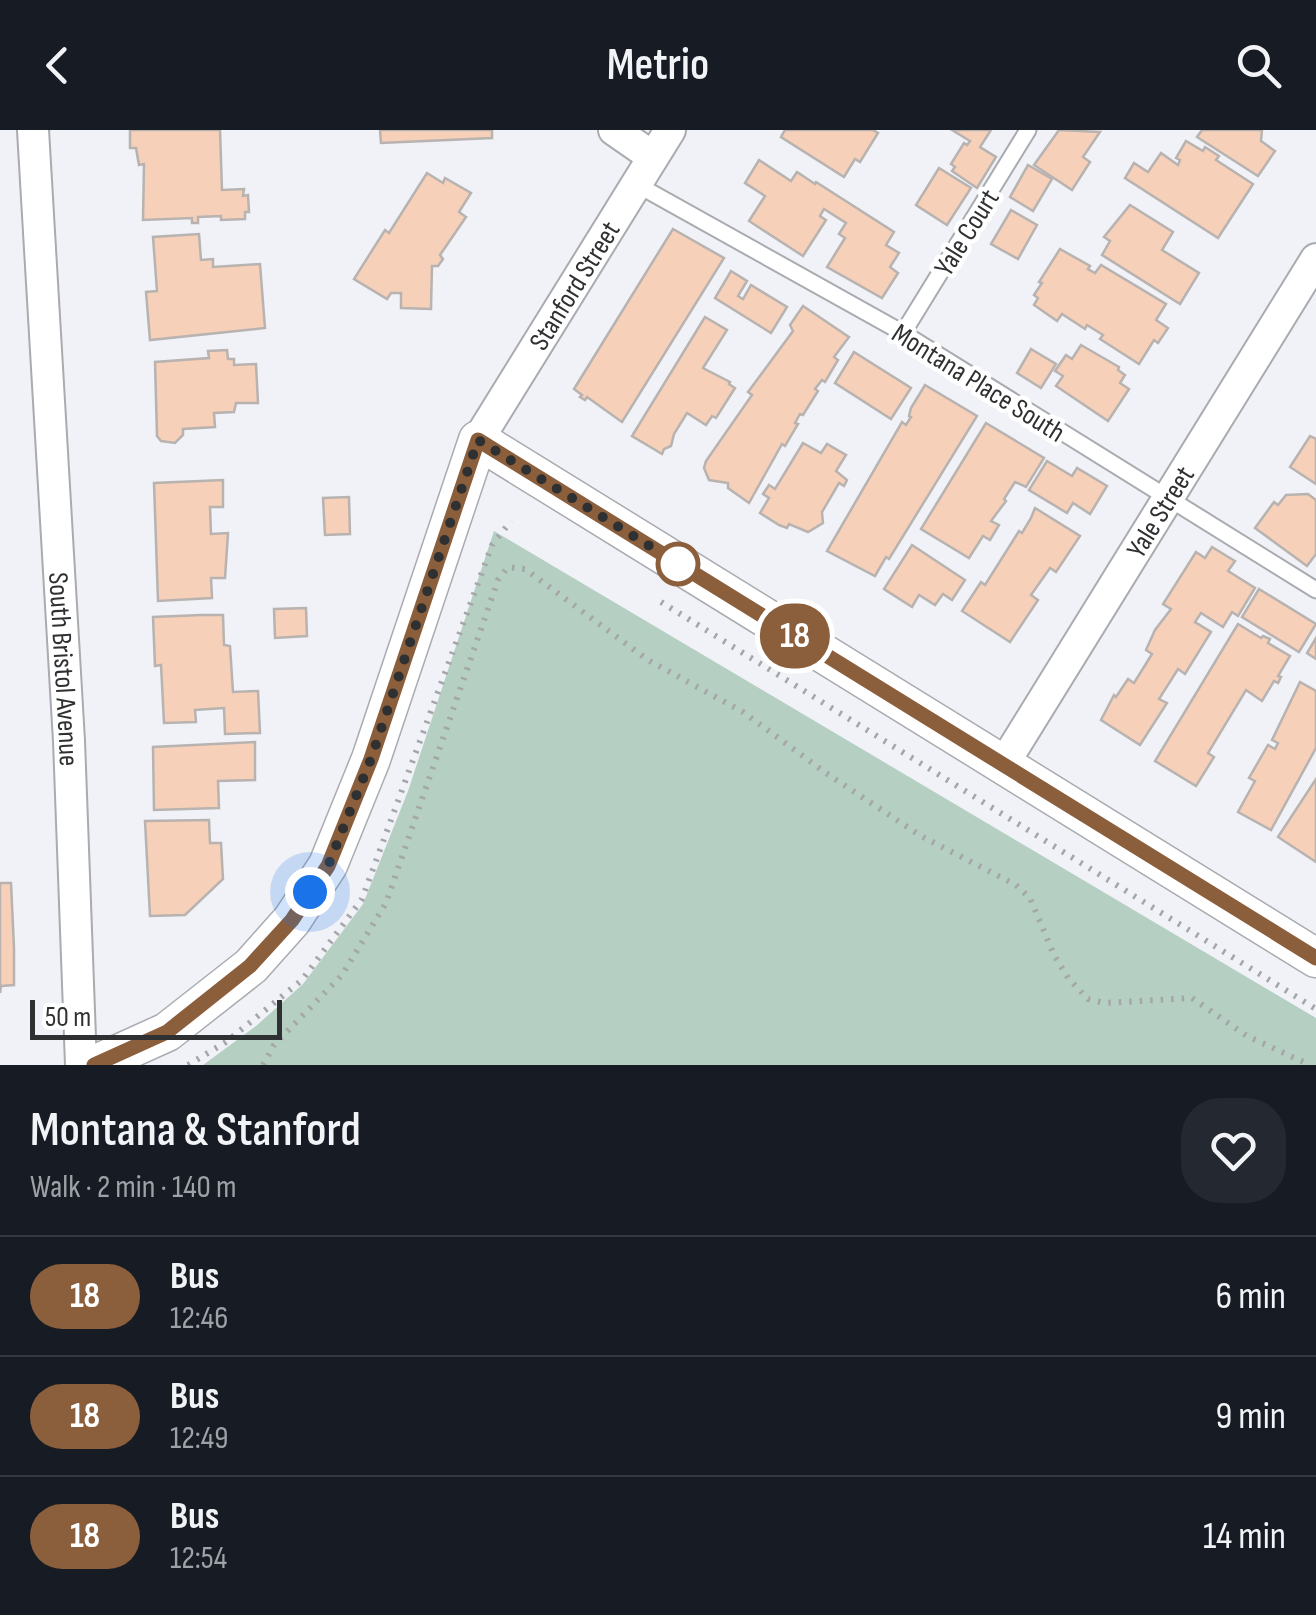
<!DOCTYPE html>
<meta charset="utf-8">
<style>
body{margin:0;font-family:"Sofia Sans Condensed",sans-serif;background:#242831;color:#f1f3f6;height:100vh;display:flex;flex-direction:column;font-size:38px;white-space:nowrap}
*{box-sizing:border-box;margin:0}
p{font-size:32px;color:#9ea1a6}
.icon{flex:none;width:55px;height:55px;fill:none;stroke:currentColor;stroke-width:2;stroke-linecap:round;stroke-linejoin:round}
.map{position:relative;height:935px;overflow:hidden}
.sheet{display:flex;flex-direction:column;background:#171b24;flex:1}
.sheet>*{flex:none}
.badge{padding:0 20px;border-radius:32px;font-size:35px;line-height:65px}
.scale{position:absolute;left:30px;bottom:25px;width:252px;box-sizing:border-box;padding-left:10px;border:5px solid #2f3031;border-top:0;font-size:28px;line-height:35px;white-space:nowrap;color:#2f3031;-webkit-text-stroke:8px #fff;paint-order:stroke}
.you{position:absolute;width:50px;height:50px;margin:-25px;border:8px solid #fff;border-radius:50%;background:#1a73e8;box-shadow:0 0 0 15px #1a73e833}
.map>.badge{position:absolute;translate:-50% -50%;box-shadow:0 0 0 5px #fff}
.round{display:grid;place-items:center;flex:none;width:105px;height:105px;border-radius:40px;background:#242831}
.headline{display:flex;align-items:center;justify-content:space-between;height:170px;padding:0 30px}
h1{font-size:48px;font-weight:600;line-height:75px}
ul{padding:0;list-style:none}
li{display:flex;align-items:center;gap:30px;height:120px;padding:0 30px;border-top:2px solid #363941}
li div{flex:1}
li b{display:block;font-size:38px}
li em{font-style:normal}
li .badge{min-width:110px;font-weight:700;text-align:center}
header{display:flex;justify-content:space-between;align-items:center;height:130px;padding:0 30px;background:#171b24;font-size:45px;font-weight:600}
.map>svg:first-child{display:block}
.green{fill:#b5d0c2}
.building{fill:#f6d0b9;stroke:#b8b3b0;stroke-width:2.5}
.lines{fill:none;stroke-linecap:round;stroke-linejoin:round}
.service-casing{stroke:#a8abaf;stroke-width:19}
.minor-casing{stroke:#a8abaf;stroke-width:34}
.tertiary-casing{stroke:#a8abaf;stroke-width:41}
.path{stroke:#a4a6a9;stroke-width:6;stroke-dasharray:2.5 8;stroke-linecap:butt}
.service{stroke:#fff;stroke-width:15}
.minor{stroke:#fff;stroke-width:30}
.tertiary{stroke:#fff;stroke-width:38}
.line-casing{stroke:#fff;stroke-width:22}
.line{stroke:#8b5e3c;stroke-width:15}
.walk{stroke:#2f3031;stroke-width:10;stroke-dasharray:0 18}
.stop-dot{fill:#fff;stroke:#8b5e3c;stroke-width:5}
.labels{text-anchor:middle;stroke-width:9;stroke-linejoin:round;paint-order:stroke}
.street-label{font-size:28px;fill:#2f3031;stroke:#fff}
</style>
<header><svg class="icon" aria-label="back" viewBox="0 0 24 24"><path d="M15 5l-7 7 7 7"/></svg>Metrio<svg class="icon" aria-label="search" viewBox="0 0 24 24"><circle cx="10" cy="10" r="6"/><path d="M15 15l6 6"/></svg></header>
<div class="map">
<svg width="1316" height="935" viewBox="0 0 1316 935">
<rect width="100%" height="100%" fill="#f0f2f7"/>
<path class="green" d="M494,401l822,487v47h-1113l53,-39 47,-42 60,-80 45,-113z"/>
<g class="building">
<path d="M130,0h90l2,60 22,-1 -1,7 5,-1 1,17h-4v7l-24,1v-4l-23,1v6h-6v-5l-49,2 1,-56 -5,1 -3,-17h-6z"/>
<path d="M380,0h112v8l-111,5z"/>
<path d="M785,0h88l5,3 -18,29 -5,-3 -11,18 -63,-40z"/>
<path d="M952,0h39l-11,17 16,10 -19,31 -25,-17 3,-4 -4,-3 13,-21 3,2 3,-4z"/>
<path d="M1059,0l41,2 -17,25 7,5 -18,28 -38,-25z"/>
<path d="M1202,0h60l-1,11 14,10 -17,25 -61,-39z"/>
<path d="M1186,11l17,10 2,-4 14,9 -3,4 37,24 -35,54 -93,-60 9,-15 14,9 13,-19 17,12 2,-5 -4,-2z"/>
<path d="M759,30l32,21 6,-9 18,12 1,-2 78,50 -8,13 13,8 -9,14 8,6 -16,25 -55,-31 18,-29 -6,-4 7,-11 -22,-14 -4,7 6,4 -23,36 -54,-35 16,-25 -20,-13z"/>
<path d="M1028,35l24,14 -19,32 -23,-14z"/>
<path d="M939,38l32,20 -24,37 -31,-20z"/>
<path d="M427,43l16,10 2,-5 26,15 -12,19 7,5 -26,38 3,4 -5,7h-6l-1,43 -30,-1v-15h-10l-4,6 -33,-20 31,-49 4,3z"/>
<path d="M1130,75l43,27 -11,18 37,23 -19,31 -78,-49 8,-14 -6,-4z"/>
<path d="M1011,80l26,15 -19,34 -27,-15z"/>
<path d="M673,99l51,29 -102,164 -35,-25 -2,3 -5,-3 2,-2 -8,-6z"/>
<path d="M199,104l2,26 12,-1v8l47,-3 5,64 -115,12 -4,-48 11,-1 -4,-54z"/>
<path d="M1060,119l30,17 -2,3 7,4 6,-8 65,39 -10,16 12,8 -10,15 -4,-3 -15,24 -39,-25 3,-4 -16,-10 -2,4 -23,-15 -5,7 -23,-16 4,-7 -4,-3 8,-12 -3,-1z"/>
<path d="M731,141l16,10 -9,15 5,3 8,-14 36,22 -16,26 -56,-35z"/>
<path d="M803,176l46,31 -15,20 4,3 -13,22 -3,-2 -7,9 3,2 -15,24 -3,-1 -5,9 3,1 -13,22 -3,-2 -33,59 -21,-15v-5l-19,-3 -5,-12 2,-7 46,-66 -4,-3 45,-61 -3,-6z"/>
<path d="M705,187l22,13 -24,38 27,14 -1,2 6,4 -19,30 -4,-2 -6,9 -19,-12 -13,21 -3,12 -7,3 -2,5 -30,-18z"/>
<path d="M1081,215l38,22 -1,3 7,5 -5,8 9,6 -21,32 -52,-35 7,-10 -8,-5 11,-16 6,4z"/>
<path d="M1031,219l25,15 -15,24 -24,-15z"/>
<path d="M227,220l1,9h6v6l22,-1 2,39h-22l-2,9 -20,1 1,14 -32,2v6l-8,8 -14,-2 -4,-5 -2,-74 54,-4 -1,-7z"/>
<path d="M854,222l57,36 -20,31 -56,-36z"/>
<path d="M925,255l52,31 -88,143 -3,-2 -11,19 -48,-25 75,-129 4,3 5,-8 -2,-1 2,-8z"/>
<path d="M986,293l58,35 -18,29 -11,-5 -11,17 2,2 -15,20 8,4 -9,15 -7,-4 -14,22 -48,-29z"/>
<path d="M1310,306l6,3v45l-26,-17z"/>
<path d="M803,313l18,10 6,-9 19,11 -10,16 11,9 -3,6 -5,-3 -17,29 1,11 -15,9 -19,-8 -2,4 -8,-3 -19,-12 9,-15 -6,-4 6,-9 6,4z"/>
<path d="M1047,331l25,15 5,-8 30,18 -17,28 -17,-11 -6,10 -38,-23z"/>
<path d="M223,350v27h-13l1,27 17,-1 -3,45h-14l1,20 -54,3 -4,-118z"/>
<path d="M1308,364l8,6v54l-9,12 -52,-38 19,-26 4,3 8,-10z"/>
<path d="M349,367l1,37 -25,1 -2,-37z"/>
<path d="M1035,378l45,28 -24,36 -6,-4 -19,27 7,5 -28,42 -48,-31 19,-29 4,3 34,-54 3,2 9,-15z"/>
<path d="M912,415l53,35 -13,20 -9,-6 -8,11 -16,-10 -7,12 -28,-18z"/>
<path d="M1212,417l23,14 -7,10 27,17 -17,28 -6,-4 -9,15 -22,-14 -6,9 16,10 -26,42 -7,-5 -19,30 8,4 -27,42 -39,-25 13,-25 2,2 12,-18 6,4 18,-29 -6,-4 9,-20 16,-21 -8,-5 33,-52 9,6z"/>
<path d="M1259,459l57,35 -17,28 -57,-35z"/>
<path d="M306,478l1,28 -32,2 -1,-29z"/>
<path d="M202,485h21l1,30 6,1 3,46 25,-1 2,42 -35,1 -1,-26 -29,2 1,12 -32,1 -3,-58 -6,1 -2,-49z"/>
<path d="M1238,494l23,14 2,-2 7,3 -2,4 22,13 -12,20 3,1 -3,6 -4,-2 -12,20 -16,-11 -38,63 6,4 -18,29 -41,-25z"/>
<path d="M1316,508v21l-9,-6z"/>
<path d="M1300,552l16,9v57l-45,82 -33,-18 17,-31 -6,-3 19,-33 7,4 3,-6 -6,-3z"/>
<path d="M255,612v38l-37,1 1,27 -65,2 -1,-63z"/>
<path d="M1316,649v83l-38,-25z"/>
<path d="M209,690l1,23h11l2,36 -38,36 -35,1 -5,-95z"/>
<path d="M0,753h11l3,65v37l-13,1 -1,7z"/>
</g>
<g class="lines">
<g class="service-casing">
<g id="service">
<path d="M636,54l267,149 413,257"/>
<path d="M903,203l125,-203"/>
</g>
</g>
<g class="minor-casing">
<g id="minor">
<path id="s1" d="M33,0l36,611 12,324"/>
<path d="M614,0l39,27"/>
<path id="s2" d="M478,310l192,-310"/>
<path id="s3" d="M1003,635l313,-506"/>
</g>
</g>
<g class="tertiary-casing">
<path id="tertiary" d="M94,935l73,-33 84,-66 41,-46 36,-55 43,-106 107,-319 838,518"/>
</g>
<g class="path">
<path d="M661,472l655,407"/>
<path d="M188,935l38,-23 76,-62 60,-81 130,-354 19,-24"/>
<path d="M263,935l11,-20 68,-70 44,-72 112,-323 10,-13 17,2 123,91 95,52 83,61 95,63 95,49 14,13 24,57 14,23 20,21 16,4 88,-5 55,38 63,29"/>
</g>
<use href="#service" class="service"/>
<use href="#minor" class="minor"/>
<use href="#tertiary" class="tertiary"/>
</g>
<g class="lines">
<g class="line-casing">
<path id="line" d="M94,935l73,-33 83,-66 42,-46 36,-54 43,-107 107,-319 838,518"/>
</g>
<use href="#line" class="line"/>
<path class="walk" d="M310,762l18,-26 43,-107 107,-319 204,126 -4,-2"/>
</g>
<circle class="stop-dot" cx="678" cy="434" r="20"/>
<g class="labels">
<g class="street-label">
<text transform="translate(966 102) rotate(-58)" y="10">Yale Court</text>
<text dy="10" stroke="none"><textPath href="#s2" startOffset="182">Stanford Street</textPath></text>
<text transform="translate(979 252) rotate(32)" y="10">Montana Place South</text>
<text dy="10" stroke="none"><textPath href="#s3" startOffset="298">Yale Street</textPath></text>
<text dy="10" stroke="none"><textPath href="#s1" startOffset="540">South Bristol Avenue</textPath></text>
</g>
</g>
</svg>
<div class="scale">50 m</div>
<div class="you" style="left:310px;top:762px"></div>
<b class="badge" style="left:795px;top:506px;background:#8b5e3c;color:#fff">18</b>
</div>
<section class="sheet">
<div class="headline"><div><h1>Montana &amp; Stanford</h1><p>Walk · 2 min · 140 m</p></div><a class="round"><svg class="icon" aria-label="heart" viewBox="0 0 24 24"><path d="M12 20l-8-8c-3-5 5-10 8-4 3-6 11-1 8 4z"/></svg></a></div>
<ul>
<li><span class="badge" style="background:#8b5e3c;color:#fff">18</span><div><b>Bus</b><p>12:46</p></div><em>6 min</em></li>
<li><span class="badge" style="background:#8b5e3c;color:#fff">18</span><div><b>Bus</b><p>12:49</p></div><em>9 min</em></li>
<li><span class="badge" style="background:#8b5e3c;color:#fff">18</span><div><b>Bus</b><p>12:54</p></div><em>14 min</em></li>
</ul>
</section>
